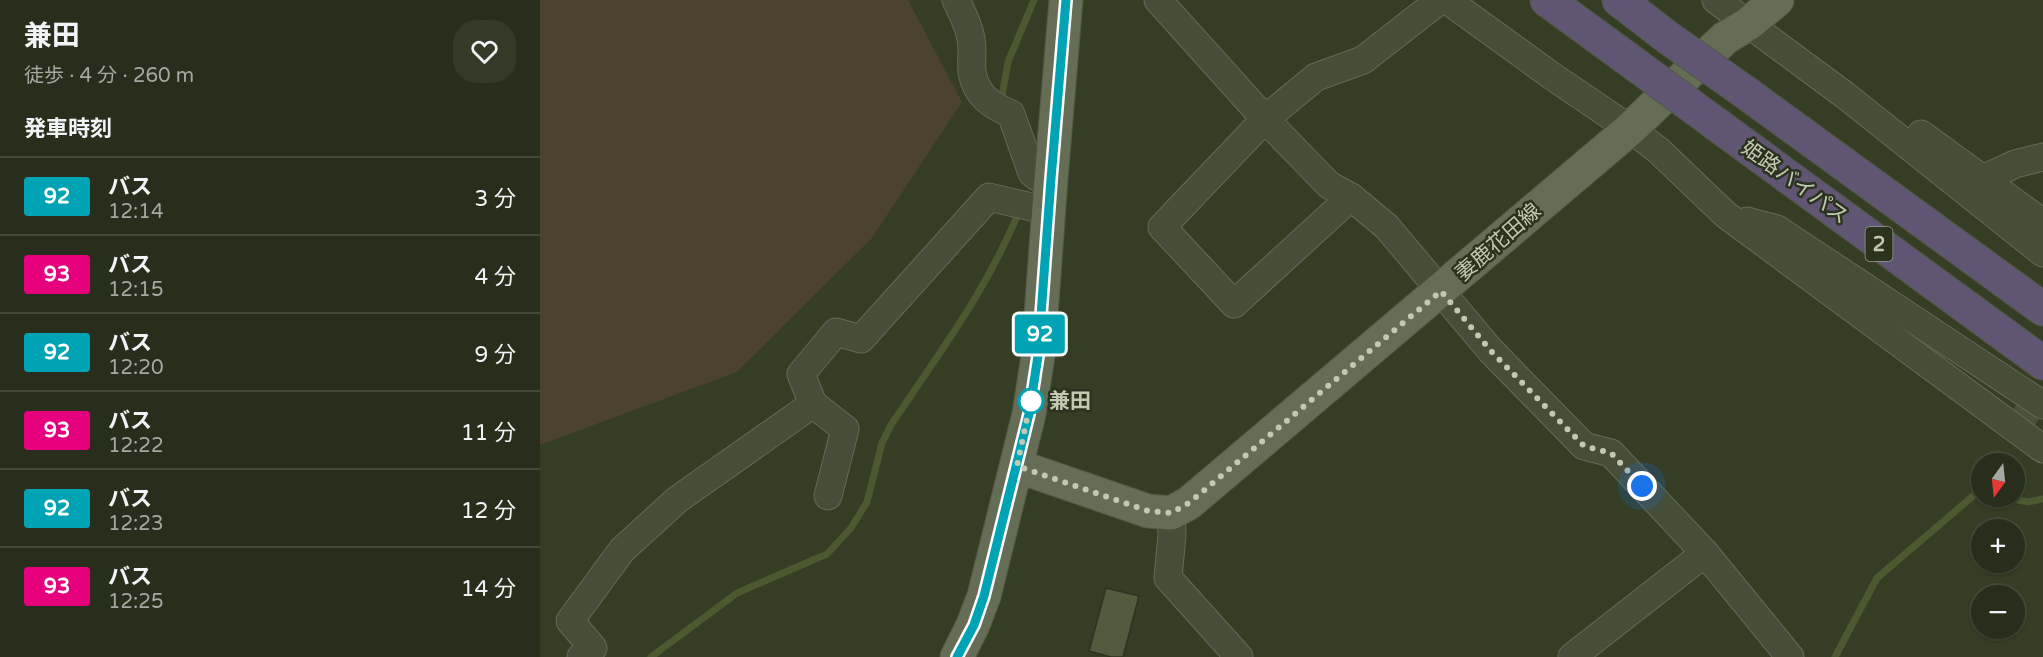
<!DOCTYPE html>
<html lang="ja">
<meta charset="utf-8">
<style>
body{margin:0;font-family:"Varela Round","Noto Sans JP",sans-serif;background:#343a28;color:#f1f3f6;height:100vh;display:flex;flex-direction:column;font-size:22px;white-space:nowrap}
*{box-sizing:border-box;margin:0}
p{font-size:20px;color:#a5a8a3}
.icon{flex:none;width:33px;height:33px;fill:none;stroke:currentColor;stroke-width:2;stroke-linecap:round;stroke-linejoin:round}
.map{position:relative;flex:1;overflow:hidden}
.sheet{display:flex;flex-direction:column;background:#282e1b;width:540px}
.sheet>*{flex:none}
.badge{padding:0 12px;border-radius:4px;font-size:21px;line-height:39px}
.needle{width:39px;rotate:195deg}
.controls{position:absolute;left:1431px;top:453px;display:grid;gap:12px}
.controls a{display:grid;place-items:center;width:54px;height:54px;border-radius:50%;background:#282e1b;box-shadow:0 2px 4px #0004,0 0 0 2px #444a3a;font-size:30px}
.you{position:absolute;width:30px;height:30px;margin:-15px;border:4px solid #fff;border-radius:50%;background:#1a73e8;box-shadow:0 0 0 9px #1a73e833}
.map>.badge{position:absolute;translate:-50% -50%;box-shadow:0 0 0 3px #fff}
h2{padding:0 24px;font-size:22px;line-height:54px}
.round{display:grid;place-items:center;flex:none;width:63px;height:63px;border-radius:24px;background:#343a28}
.summary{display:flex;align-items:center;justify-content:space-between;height:102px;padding:0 24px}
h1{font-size:28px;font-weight:700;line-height:45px}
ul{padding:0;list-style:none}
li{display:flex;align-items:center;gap:18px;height:78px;padding:0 24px;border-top:2px solid #444a3a}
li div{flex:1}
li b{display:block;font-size:22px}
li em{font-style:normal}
li .badge{min-width:66px;font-weight:700;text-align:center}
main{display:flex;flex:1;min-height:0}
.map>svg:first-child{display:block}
.green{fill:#4b4230}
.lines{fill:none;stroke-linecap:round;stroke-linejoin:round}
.stream{stroke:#4c5930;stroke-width:7}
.building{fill:#525b3e;stroke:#2d341f;stroke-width:1.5}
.minor-tunnel{stroke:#4a523a;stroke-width:27;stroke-dasharray:27 14;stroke-linecap:butt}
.minor-casing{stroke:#646b56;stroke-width:29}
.major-casing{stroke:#525944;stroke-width:35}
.highway-casing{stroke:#515843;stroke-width:35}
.minor{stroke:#464d38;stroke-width:27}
.major{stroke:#666d56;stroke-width:33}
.highway{stroke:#605673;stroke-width:33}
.highway-bridge-casing{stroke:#515843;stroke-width:35;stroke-linecap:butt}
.highway-bridge{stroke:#605673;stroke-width:33}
.line-casing{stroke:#fff;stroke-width:14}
.line{stroke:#00a3b4;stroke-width:9}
.walk{stroke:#c1c9b4;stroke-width:6;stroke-dasharray:0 10.8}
.stop-dot{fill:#fff;stroke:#00a3b4;stroke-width:3}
.labels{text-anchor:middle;stroke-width:5;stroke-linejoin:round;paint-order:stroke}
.shield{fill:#2b321d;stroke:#949c87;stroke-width:1.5}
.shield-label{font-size:20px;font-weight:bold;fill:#c1c9b4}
.street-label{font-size:21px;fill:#c1c9b4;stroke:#2b321d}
.stop-label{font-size:21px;font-weight:bold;fill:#c1c9b4;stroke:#2b321d;text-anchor:start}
</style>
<main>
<section class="sheet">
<div class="summary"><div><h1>兼田</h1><p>徒歩 · 4 分 · 260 m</p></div><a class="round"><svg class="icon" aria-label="heart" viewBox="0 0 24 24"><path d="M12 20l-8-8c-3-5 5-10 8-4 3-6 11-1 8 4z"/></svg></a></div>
<h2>発車時刻</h2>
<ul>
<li><span class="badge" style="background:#00a3b4;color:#fff">92</span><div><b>バス</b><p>12:14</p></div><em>3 分</em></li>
<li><span class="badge" style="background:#e6007e;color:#fff">93</span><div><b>バス</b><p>12:15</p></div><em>4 分</em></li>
<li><span class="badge" style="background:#00a3b4;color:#fff">92</span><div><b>バス</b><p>12:20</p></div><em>9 分</em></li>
<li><span class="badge" style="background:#e6007e;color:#fff">93</span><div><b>バス</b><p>12:22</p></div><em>11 分</em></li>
<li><span class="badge" style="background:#00a3b4;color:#fff">92</span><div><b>バス</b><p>12:23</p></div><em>12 分</em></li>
<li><span class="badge" style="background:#e6007e;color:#fff">93</span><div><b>バス</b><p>12:25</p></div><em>14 分</em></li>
</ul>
</section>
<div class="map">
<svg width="1503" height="657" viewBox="0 0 1503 657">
<rect width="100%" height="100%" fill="#353d24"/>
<path class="green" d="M0,0h368l54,102 -90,136 -135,134 -197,73z"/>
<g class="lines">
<g class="stream">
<path d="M461,102l7,-40 26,-62"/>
<path d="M1459,496l29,6 15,-3"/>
<path d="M111,657l86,-64 90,-39 24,-26 16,-26 15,-59 9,-18c46,-69 97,-136 128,-214"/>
<path d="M1295,657l42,-79 102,-87h3"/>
</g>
</g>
<path class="building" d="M566,588l33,8 -16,61h-12l-22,-6z"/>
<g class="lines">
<path class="minor-tunnel" d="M1475,429l28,-38"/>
<g class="minor-casing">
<g id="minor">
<path d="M416,0c6,13 13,25 15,39 2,11 0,22 1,33 4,23 18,33 39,42l21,59 5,4 14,2"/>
<path d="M618,0l107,119 64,66 22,12 36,30 104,124 93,95 27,7 94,100 85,104"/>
<path d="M907,0l105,76 78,53 28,21 68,65 317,234"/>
<path d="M1176,0l130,96 197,157"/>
<path d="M1381,134l122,89"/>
<path d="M1443,179l32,-15 28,-7"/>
<path d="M811,197l-117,107 -72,-77 103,-108 51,-42 47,-17 77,-60"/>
<path d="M1207,221l30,8 266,176"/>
<path d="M273,404l32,25 -17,67"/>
<path d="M631,513l1,22 -4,43 71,79"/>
<path d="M41,657l12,-9 -23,-27 52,-71 56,-51 135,-95 -12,-30 35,-42 25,7 128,-142 60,14"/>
<path d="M1032,657l133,-104"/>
</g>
</g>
<g class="major-casing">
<g id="major">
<path d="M477,466l131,45 23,2 18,-10 441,-374 95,-91 23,-14 29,-24"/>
<path d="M417,657l16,-32 11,-29 45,-182 9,-58 13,-177 15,-179"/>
</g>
</g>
<g class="highway-casing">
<g id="highway">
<path d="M1007,0l89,65"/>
<path d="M1079,0l48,37"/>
<path d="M1209,95l294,214"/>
<path d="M1176,124l327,239"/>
</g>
</g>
<use href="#minor" class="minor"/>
<use href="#major" class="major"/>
<use href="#highway" class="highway"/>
<g class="highway-bridge-casing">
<g id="highway-bridge">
<path d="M1127,37l82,58"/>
<path d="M1096,65l80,59"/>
</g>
</g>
<use href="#highway-bridge" class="highway-bridge"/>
</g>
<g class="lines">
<g class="line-casing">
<path id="line" d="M417,657l17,-32 10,-29 45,-182 9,-58 13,-177 15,-179"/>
</g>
<use href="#line" class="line"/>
<path class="walk" d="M491,401l1,-6 -15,71 131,45 23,2 18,-10 252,-212 50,60 93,95 27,7 31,33"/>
</g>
<circle class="stop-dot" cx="491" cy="401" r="12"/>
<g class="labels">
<rect class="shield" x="1325.5" y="227" width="27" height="34" rx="4.5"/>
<g class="shield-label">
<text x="1339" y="251">2</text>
</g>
<g class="street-label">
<text transform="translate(1255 182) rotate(36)" y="7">姫路バイパス</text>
<text transform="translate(958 242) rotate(-41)" y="7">妻鹿花田線</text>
</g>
<g class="stop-label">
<text x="509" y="408">兼田</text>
</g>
</g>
</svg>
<div class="controls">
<a><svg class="needle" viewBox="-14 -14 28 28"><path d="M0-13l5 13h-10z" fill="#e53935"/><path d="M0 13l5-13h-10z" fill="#a5a8a3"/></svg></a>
<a>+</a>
<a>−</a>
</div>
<div class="you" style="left:1102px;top:486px"></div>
<b class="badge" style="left:500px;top:334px;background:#00a3b4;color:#fff">92</b>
</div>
</main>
